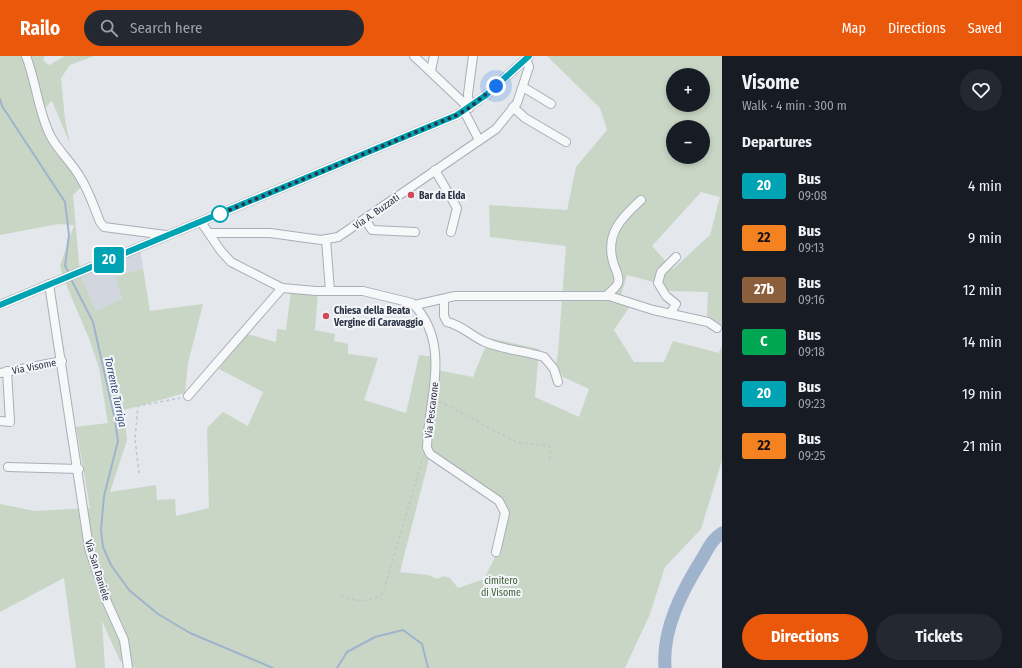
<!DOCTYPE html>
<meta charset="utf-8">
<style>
body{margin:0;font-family:"Fira Sans Condensed",sans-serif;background:#242831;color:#f1f3f6;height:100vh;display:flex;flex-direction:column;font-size:15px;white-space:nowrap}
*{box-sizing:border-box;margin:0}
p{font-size:13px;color:#9ea1a6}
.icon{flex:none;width:22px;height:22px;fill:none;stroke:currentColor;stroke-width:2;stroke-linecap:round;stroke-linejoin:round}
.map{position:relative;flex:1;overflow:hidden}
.drawer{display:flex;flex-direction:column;background:#171b24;width:300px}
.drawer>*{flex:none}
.badge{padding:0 8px;border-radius:3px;font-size:14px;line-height:26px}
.buttons{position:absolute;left:666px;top:12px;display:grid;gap:8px}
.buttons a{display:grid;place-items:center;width:44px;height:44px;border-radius:50%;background:#171b24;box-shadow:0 2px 6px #0003;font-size:20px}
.you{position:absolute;width:20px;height:20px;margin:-10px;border:3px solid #fff;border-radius:50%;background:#1a73e8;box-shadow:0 0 0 6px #1a73e833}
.map>.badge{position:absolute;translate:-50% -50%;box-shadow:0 0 0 2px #fff}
h2{padding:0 20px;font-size:15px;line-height:36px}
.round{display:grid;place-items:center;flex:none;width:42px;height:42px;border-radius:21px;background:#242831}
.overview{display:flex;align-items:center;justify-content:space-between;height:68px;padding:0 20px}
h1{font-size:19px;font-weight:700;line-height:30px}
.cta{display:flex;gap:8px;margin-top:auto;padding:8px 20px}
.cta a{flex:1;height:46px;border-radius:24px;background:#ea580c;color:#fff;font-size:16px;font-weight:700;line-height:46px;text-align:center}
.cta a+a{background:#242831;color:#f1f3f6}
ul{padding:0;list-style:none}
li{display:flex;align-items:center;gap:12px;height:52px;padding:0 20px}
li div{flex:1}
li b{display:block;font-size:15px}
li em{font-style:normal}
li .badge{min-width:44px;font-weight:700;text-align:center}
header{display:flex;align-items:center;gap:24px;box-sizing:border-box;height:56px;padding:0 20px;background:#ea580c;color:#fff}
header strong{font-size:19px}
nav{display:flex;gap:22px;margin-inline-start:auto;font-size:14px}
.search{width:280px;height:36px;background:#242831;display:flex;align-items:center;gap:10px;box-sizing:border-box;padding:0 14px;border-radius:22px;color:#9ea1a6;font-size:15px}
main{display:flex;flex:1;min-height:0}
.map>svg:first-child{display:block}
.built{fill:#d2d6de}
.green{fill:#c9d6c5;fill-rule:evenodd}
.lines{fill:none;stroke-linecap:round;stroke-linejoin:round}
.stream{stroke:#9fb4cc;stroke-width:2}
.river{stroke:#9fb4cc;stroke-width:13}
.minor-casing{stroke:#a9aeb7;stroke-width:10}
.path{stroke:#c2c5cb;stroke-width:1.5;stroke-dasharray:3 3;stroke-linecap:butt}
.minor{stroke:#f7f8fa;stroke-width:8}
.line-casing{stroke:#fff;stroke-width:9}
.line{stroke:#00a3b4;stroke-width:6}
.walk{stroke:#2b3445;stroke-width:4;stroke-dasharray:0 7.2}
.poi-dot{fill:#d1495b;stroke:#f4f6f9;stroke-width:1.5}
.stop-dot{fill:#fff;stroke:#00a3b4;stroke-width:2}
.labels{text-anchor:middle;stroke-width:4;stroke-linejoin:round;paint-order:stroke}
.poi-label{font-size:10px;font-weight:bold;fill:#2b3445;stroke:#f4f6f9;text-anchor:start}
.street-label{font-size:10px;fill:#2b3445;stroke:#f4f6f9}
.park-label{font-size:10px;fill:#3f6138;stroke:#f4f6f9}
.water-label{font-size:11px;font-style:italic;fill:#34527a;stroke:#f4f6f9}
</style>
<header>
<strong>Railo</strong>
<div class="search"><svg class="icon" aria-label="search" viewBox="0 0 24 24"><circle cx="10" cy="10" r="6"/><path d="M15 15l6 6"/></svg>Search here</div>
<nav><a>Map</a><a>Directions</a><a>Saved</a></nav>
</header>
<main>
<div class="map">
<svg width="722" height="612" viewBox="0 0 722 612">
<rect width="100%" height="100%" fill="#e4e7ec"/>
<path class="built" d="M140,193l3,19 -28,9 7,22 -26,13 -16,-37z"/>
<path class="green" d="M0,0h45l-2,4 6,5 16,-9h29l-24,9 -9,13 4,42 5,24 -18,-43 -10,10 3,13 39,60 -11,11 7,80 16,36 26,-12 -7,-22 28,-9 7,43 53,-7 -15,59 -3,30 -61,17 3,30 -17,52 46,-7 1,15 18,-1 1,17 33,-8 -2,-80 16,-16 25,14 15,-34 -44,-23 28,-35 29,8 1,-13 9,1 5,-39 27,1 -3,38 20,4 -1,7 14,3v10l30,4 -14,42 42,13 13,-58 19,2 -1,13 36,7 16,-39 50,11 -4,48 44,20 10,-28 -26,-12 -7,-14 2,-10 8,-107 -76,-9 -1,-32 78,5 9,-43 31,-37 -7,-22 -53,-52h175v269l-15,-9 1,-24 -40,-1 -7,-7 -34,-9 -8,27 11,4 -16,24 20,32h30l9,-21 46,12 3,-7v114l-21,69 -36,38 -15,47 -25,54h-489l-16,-7 -18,-40 3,47h-29l-12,-90 -64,34v-108l35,7 55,-3 -14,-81 32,-4 -9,-55 -9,-27 -25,-59 -5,-16 14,-41 -16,-1 -58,11zM673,19h30v30h-30zM673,71h30v30h-30zM701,136l19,5 -10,38 -37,34 -21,-23zM430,399l73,52 -9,52 -10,20 -26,9 -8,-10 -6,-2 -7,3 -9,-4 -28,-3z"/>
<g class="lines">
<g class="stream">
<path d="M0,43l2,7 63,96 4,33 -4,31 4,7"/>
<path d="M71,223l22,43 22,98 3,21 -14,55 -3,34 2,17 8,18 18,25 29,24 32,19 83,35"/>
<path d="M337,612l10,-16 28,-15 28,-7 19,14 6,24"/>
</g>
<path class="river" d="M665,612c-3,-39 17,-77 37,-109 6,-10 10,-20 20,-26"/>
<g class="minor-casing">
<g id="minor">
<path d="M26,0c10,25 12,55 24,79 6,13 22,28 30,42 9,14 14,30 20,45l4,5 62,8"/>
<path d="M414,0l55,52"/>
<path d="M431,15l3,-15"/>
<path d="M523,31l28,17"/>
<path d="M513,51l12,11 41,24"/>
<path d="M469,52l-1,-14 5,-38"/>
<path d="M464,55l15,29"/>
<path d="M435,114l22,38 -6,24"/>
<path d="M365,163l7,11 43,2"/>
<path d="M201,166l20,29 10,11 51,26 34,3h47l49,12c41,40 16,96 15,145l3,6 69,47 6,12 -9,39"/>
<path d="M209,177h61l51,7 17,-3 158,-108 21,-26 12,-36 -3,-8"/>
<path d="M326,183l4,52"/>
<path d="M49,228l40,264 18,54 17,38 4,28"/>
<path d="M606,240c3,-3 11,-9 12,-13 2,-7 -2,-12 -4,-18 -10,-30 7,-47 27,-65"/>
<path d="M444,244v16l3,6c15,3 24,14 38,20 19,8 40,9 59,15l10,12 4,13"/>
<path d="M0,249l457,-190 29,-20 43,-39"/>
<path d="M415,249l40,-9h154l44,14 55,12 9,6"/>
<path d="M670,258l6,-10 -10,-8 -8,-13 3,-11 15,-15"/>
<path d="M0,317l62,-12"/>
<path d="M188,340l94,-108"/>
<path d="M0,365l10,1 -3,-51"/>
<path d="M8,411l71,2"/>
</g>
</g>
<g class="path">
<path d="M439,345l79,42 29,2 4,3 -2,13"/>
<path d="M139,417l-4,-34 3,-33 42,-8"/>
<path d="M340,540c16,5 28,8 43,-3l40,-136"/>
</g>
<use href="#minor" class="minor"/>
</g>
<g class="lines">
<g class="line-casing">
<path id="line" d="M0,249l457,-190 29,-20 43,-39"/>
</g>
<use href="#line" class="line"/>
<path class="walk" d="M220,158l-5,2 242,-101 12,-7 27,-22"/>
</g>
<g class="poi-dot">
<circle cx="411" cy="139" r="4"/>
<circle cx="326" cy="260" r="4"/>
</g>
<circle class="stop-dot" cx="220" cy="158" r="8"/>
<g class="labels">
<g class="poi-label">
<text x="419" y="143">Bar da Elda</text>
<text x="334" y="258">Chiesa della Beata<tspan x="334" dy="12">Vergine di Caravaggio</tspan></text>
</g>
<g class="street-label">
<text transform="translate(376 155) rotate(-35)" y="4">Via A. Buzzati</text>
<text transform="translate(34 310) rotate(-11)" y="4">Via Visome</text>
<text transform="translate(431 354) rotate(-83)" y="4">Via Pescarone</text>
<text transform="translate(98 514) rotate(73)" y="4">Via San Daniele</text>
</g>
<g class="park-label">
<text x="501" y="528">cimitero<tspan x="501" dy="12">di Visome</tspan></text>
</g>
<g class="water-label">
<text transform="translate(116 336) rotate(78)" y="4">Torrente Turriga</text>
</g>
</g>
</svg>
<div class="buttons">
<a>+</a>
<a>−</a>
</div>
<div class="you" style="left:496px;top:30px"></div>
<b class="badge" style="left:109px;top:204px;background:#00a3b4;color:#fff">20</b>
</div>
<section class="drawer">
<div class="overview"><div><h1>Visome</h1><p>Walk · 4 min · 300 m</p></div><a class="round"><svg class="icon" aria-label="heart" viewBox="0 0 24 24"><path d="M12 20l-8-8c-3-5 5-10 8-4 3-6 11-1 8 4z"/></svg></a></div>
<h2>Departures</h2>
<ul>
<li><span class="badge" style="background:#00a3b4;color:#fff">20</span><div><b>Bus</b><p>09:08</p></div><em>4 min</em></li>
<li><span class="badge" style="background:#f58220;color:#111">22</span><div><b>Bus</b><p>09:13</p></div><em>9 min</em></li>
<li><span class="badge" style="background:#8b5e3c;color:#fff">27b</span><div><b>Bus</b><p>09:16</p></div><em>12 min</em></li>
<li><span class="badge" style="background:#00a651;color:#fff">C</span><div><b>Bus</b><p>09:18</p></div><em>14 min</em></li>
<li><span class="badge" style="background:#00a3b4;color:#fff">20</span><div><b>Bus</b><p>09:23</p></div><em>19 min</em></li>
<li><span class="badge" style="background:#f58220;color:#111">22</span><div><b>Bus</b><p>09:25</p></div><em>21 min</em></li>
</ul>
<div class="cta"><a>Directions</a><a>Tickets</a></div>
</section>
</main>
